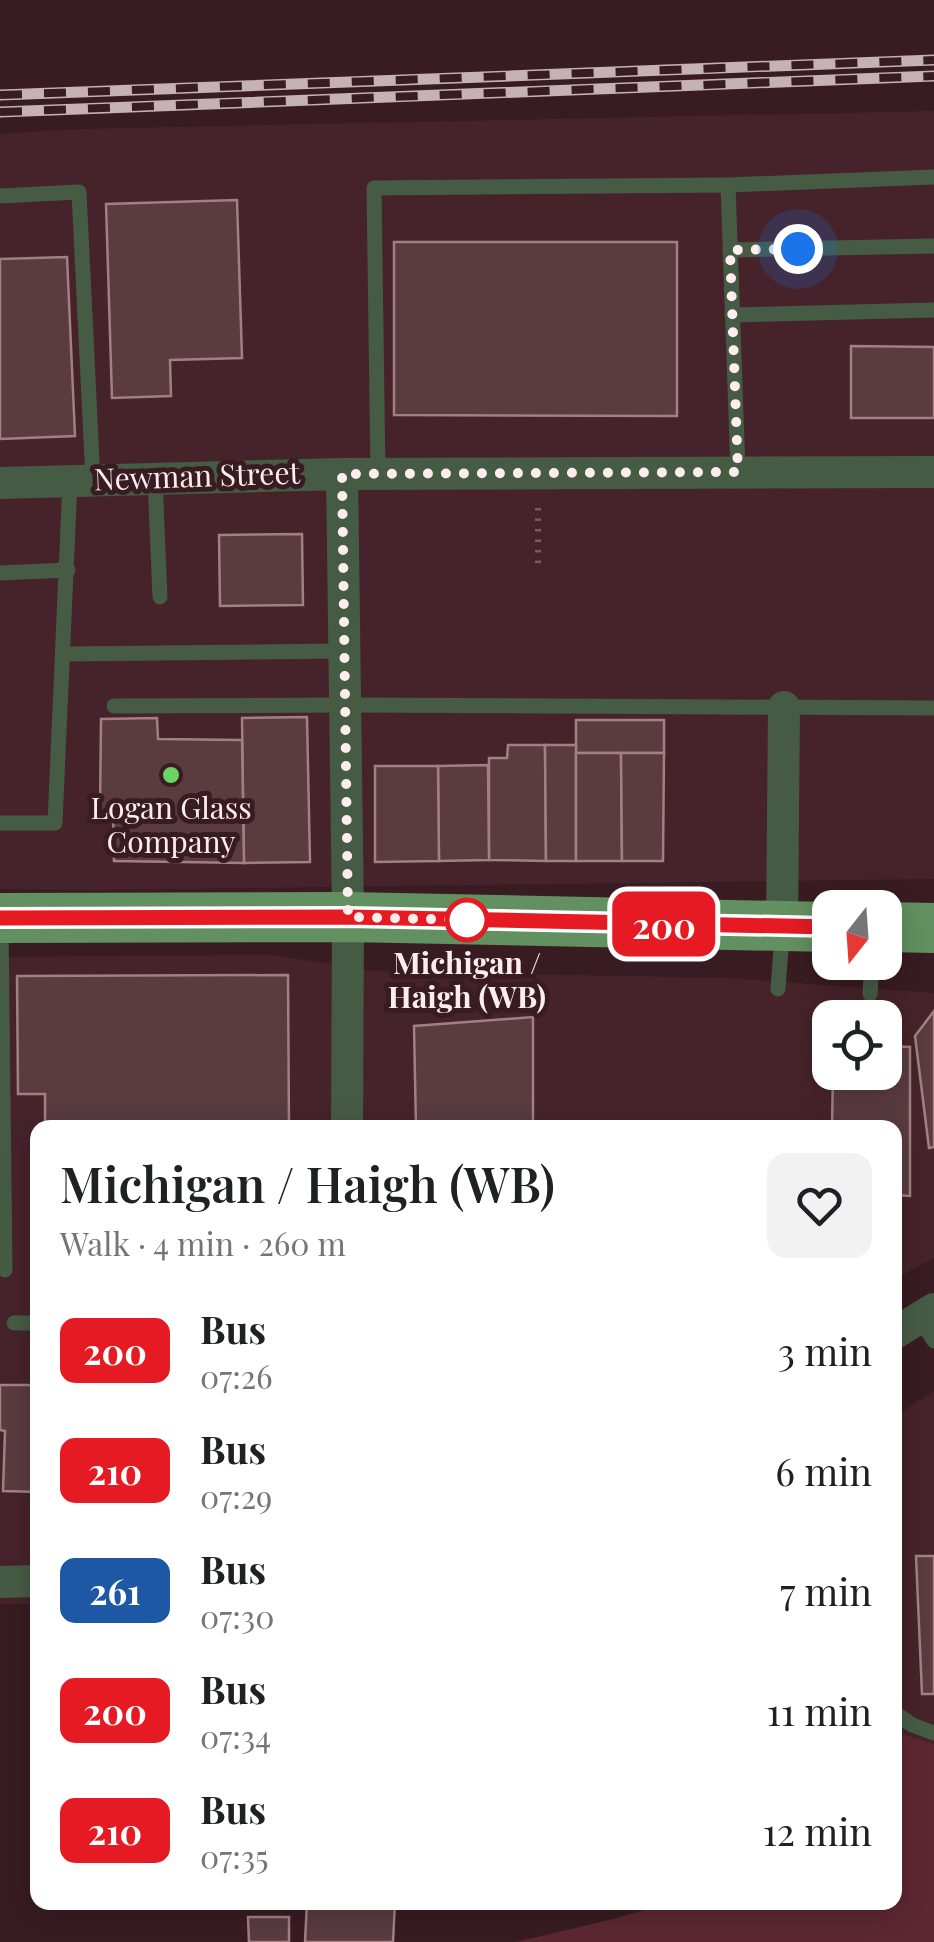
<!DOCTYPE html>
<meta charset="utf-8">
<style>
body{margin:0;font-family:"Playfair Display",serif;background:#f2f2f2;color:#202124;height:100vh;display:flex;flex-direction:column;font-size:38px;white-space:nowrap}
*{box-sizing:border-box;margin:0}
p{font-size:32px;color:#757577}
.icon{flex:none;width:55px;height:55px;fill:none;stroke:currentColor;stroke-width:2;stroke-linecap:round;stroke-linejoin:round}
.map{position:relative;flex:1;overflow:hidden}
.sheet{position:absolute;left:30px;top:1120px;width:872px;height:790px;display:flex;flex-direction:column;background:#fff;border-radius:20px;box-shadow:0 5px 25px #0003}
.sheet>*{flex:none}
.badge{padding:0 20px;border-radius:15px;font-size:35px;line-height:65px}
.needle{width:65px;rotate:197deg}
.buttons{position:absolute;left:812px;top:890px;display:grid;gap:20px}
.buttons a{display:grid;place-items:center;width:90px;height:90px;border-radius:20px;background:#fff;box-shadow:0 5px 25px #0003;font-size:50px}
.you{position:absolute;width:50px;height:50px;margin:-25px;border:8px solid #fff;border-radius:50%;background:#1a73e8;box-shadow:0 0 0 15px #1a73e833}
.map>.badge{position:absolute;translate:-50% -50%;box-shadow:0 0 0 5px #fff}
.round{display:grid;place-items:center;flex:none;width:105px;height:105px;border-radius:20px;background:#f2f2f2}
.summary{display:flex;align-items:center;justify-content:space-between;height:170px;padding:0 30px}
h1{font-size:48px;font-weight:600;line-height:75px}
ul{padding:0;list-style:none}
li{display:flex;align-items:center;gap:30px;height:120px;padding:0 30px}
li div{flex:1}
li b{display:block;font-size:38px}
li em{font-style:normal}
li .badge{min-width:110px;font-weight:700;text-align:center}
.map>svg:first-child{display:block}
.built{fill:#46232a;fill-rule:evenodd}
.green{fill:#5c2733}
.building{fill:#593b40;stroke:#a27f84;stroke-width:2.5}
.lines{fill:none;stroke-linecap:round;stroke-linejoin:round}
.path{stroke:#755d62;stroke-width:6;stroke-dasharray:2.5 8;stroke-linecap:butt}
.service{stroke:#465b44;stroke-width:15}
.minor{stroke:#465b44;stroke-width:32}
.primary{stroke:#639060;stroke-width:50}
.rail-casing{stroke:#c6b2b6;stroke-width:11}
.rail{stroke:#381c22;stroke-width:8;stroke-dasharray:22;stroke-linecap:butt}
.line-casing{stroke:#fff;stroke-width:22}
.line{stroke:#e51a23;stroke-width:15}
.walk{stroke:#fdedef;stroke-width:10;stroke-dasharray:0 18}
.poi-dot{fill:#68d465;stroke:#381c22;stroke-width:4}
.stop-dot{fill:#fff;stroke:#e51a23;stroke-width:5}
.labels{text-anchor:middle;stroke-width:10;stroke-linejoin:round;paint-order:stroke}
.street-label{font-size:30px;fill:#fdedef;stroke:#381c22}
.poi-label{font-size:30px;fill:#fdedef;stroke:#381c22}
.stop-label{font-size:30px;font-weight:bold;fill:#fdedef;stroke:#381c22}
</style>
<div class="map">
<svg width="934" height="1942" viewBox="0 0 934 1942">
<rect width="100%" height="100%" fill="#381c22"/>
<g class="built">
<path d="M934,111v768l-836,11 -98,-1v-755l81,-5z"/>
<path d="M272,955l103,16 353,7 206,15v265l-39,21v-151h-857l-1,476h-37v-647zM830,1018h55v54h-55z"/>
<path d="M934,1391v377h-39v-352z"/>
</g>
<path class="green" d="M895,1732l39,12v198h-418l97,-23 56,-16 226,-1z"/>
<g class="building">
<path d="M237,200l5,158 -72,2 1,36 -59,2 -6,-194z"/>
<path d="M394,242h283v174l-283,-1z"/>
<path d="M67,257l8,179 -75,3v-180z"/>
<path d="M851,346l83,1v71h-83z"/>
<path d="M302,534l1,71 -83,1 -1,-71z"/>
<path d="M307,717l3,145 -66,1 -2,-145z"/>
<path d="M157,718l1,21 84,1 2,123 -130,-2 -1,-50 -13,2 1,-94z"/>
<rect x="576" y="720" width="88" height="33"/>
<path d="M508,745h37l1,116 -57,-1v-102h18z"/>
<path d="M545,745h31v116h-30z"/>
<path d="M576,753h45l1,108h-46z"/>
<path d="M621,753h43l-1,108h-41z"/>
<path d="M488,765l1,95 -50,1 -1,-95z"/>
<path d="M375,766h63l1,95 -64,1z"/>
<path d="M288,975l1,153h-244v-34h-27l-1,-118z"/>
<path d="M934,1011v136l-5,1 -14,-112z"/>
<path d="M533,1017v111h-117l-2,-102z"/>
<path d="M885,1046l25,1v149l-15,-1v-67h-63l1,-56h52z"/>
<path d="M0,1385h32l1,13h5v94l-35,-1 2,-60 -5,-1z"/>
<path d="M916,1556h18v138h-12z"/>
<path d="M307,1902h88l-2,40h-88z"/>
<path d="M248,1917h41v25h-40z"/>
</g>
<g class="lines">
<path class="path" d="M538,563v-59"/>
<g class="service">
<path d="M728,185l206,-8"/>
<path d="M0,196l79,-4 14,289"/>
<path d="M730,250l204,-4"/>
<path d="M732,315l202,-5"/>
<path d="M378,474l-4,-286 354,-3 10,287"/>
<path d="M155,479l5,118"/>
<path d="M0,573l68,-3"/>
<path d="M63,654l281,-3"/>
<path d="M114,706l231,-1 589,3"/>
<path d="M0,823h55l15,-342"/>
<path d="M1,922l4,348"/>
<path d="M778,989l4,-54"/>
<path d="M870,994l2,-32"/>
<path d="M919,1318l15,23"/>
<path d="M14,1323h24"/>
<path d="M895,1713l17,12 22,8"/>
</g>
<g class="minor">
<path d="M342,474l6,443 -1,211"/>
<path d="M0,483l342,-9 592,-2"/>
<path d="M782,926l2,-219"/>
<path d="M895,1333l39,-24"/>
<path d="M0,1582l38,-1"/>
</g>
<g class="primary">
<path d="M0,918l348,-1 482,10"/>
<path d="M885,927l49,1"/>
</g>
<g class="rail-casing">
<g id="rail">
<path d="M0,95l934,-35"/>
<path d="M0,112l934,-36"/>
</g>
</g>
<use href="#rail" class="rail"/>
</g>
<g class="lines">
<g class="line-casing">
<path id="line" d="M0,918l348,-1 482,10"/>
</g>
<use href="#line" class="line"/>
<path class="walk" d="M467,920l-119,-3 -6,-443 396,-2 -8,-222 68,-1"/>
</g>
<circle class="poi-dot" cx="171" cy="775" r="10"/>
<circle class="stop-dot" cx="467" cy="920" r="20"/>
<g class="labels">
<g class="street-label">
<text transform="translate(197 477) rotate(-2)" y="10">Newman Street</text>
</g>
<g class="poi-label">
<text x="171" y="819">Logan Glass<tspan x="171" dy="34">Company</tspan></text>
</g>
<g class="stop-label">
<text x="467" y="974">Michigan /<tspan x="467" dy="34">Haigh (WB)</tspan></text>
</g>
</g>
</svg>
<div class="buttons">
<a><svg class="needle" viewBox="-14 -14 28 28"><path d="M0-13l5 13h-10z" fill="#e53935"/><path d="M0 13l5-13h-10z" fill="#757577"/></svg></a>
<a><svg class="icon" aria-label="locate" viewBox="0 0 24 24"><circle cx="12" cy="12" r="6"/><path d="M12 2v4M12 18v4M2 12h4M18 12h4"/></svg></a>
</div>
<div class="you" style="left:798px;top:249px"></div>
<b class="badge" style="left:664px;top:924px;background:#e51a23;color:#fff">200</b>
<section class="sheet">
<div class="summary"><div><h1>Michigan / Haigh (WB)</h1><p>Walk · 4 min · 260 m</p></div><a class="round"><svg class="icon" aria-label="heart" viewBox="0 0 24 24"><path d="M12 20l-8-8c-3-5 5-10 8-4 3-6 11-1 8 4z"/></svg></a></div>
<ul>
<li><span class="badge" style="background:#e51a23;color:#fff">200</span><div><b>Bus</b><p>07:26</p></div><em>3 min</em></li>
<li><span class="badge" style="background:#e51a23;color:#fff">210</span><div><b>Bus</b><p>07:29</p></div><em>6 min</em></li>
<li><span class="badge" style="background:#1e57a3;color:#fff">261</span><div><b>Bus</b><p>07:30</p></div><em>7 min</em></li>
<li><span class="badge" style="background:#e51a23;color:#fff">200</span><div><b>Bus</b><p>07:34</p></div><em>11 min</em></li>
<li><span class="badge" style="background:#e51a23;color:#fff">210</span><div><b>Bus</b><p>07:35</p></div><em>12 min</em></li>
</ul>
</section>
</div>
